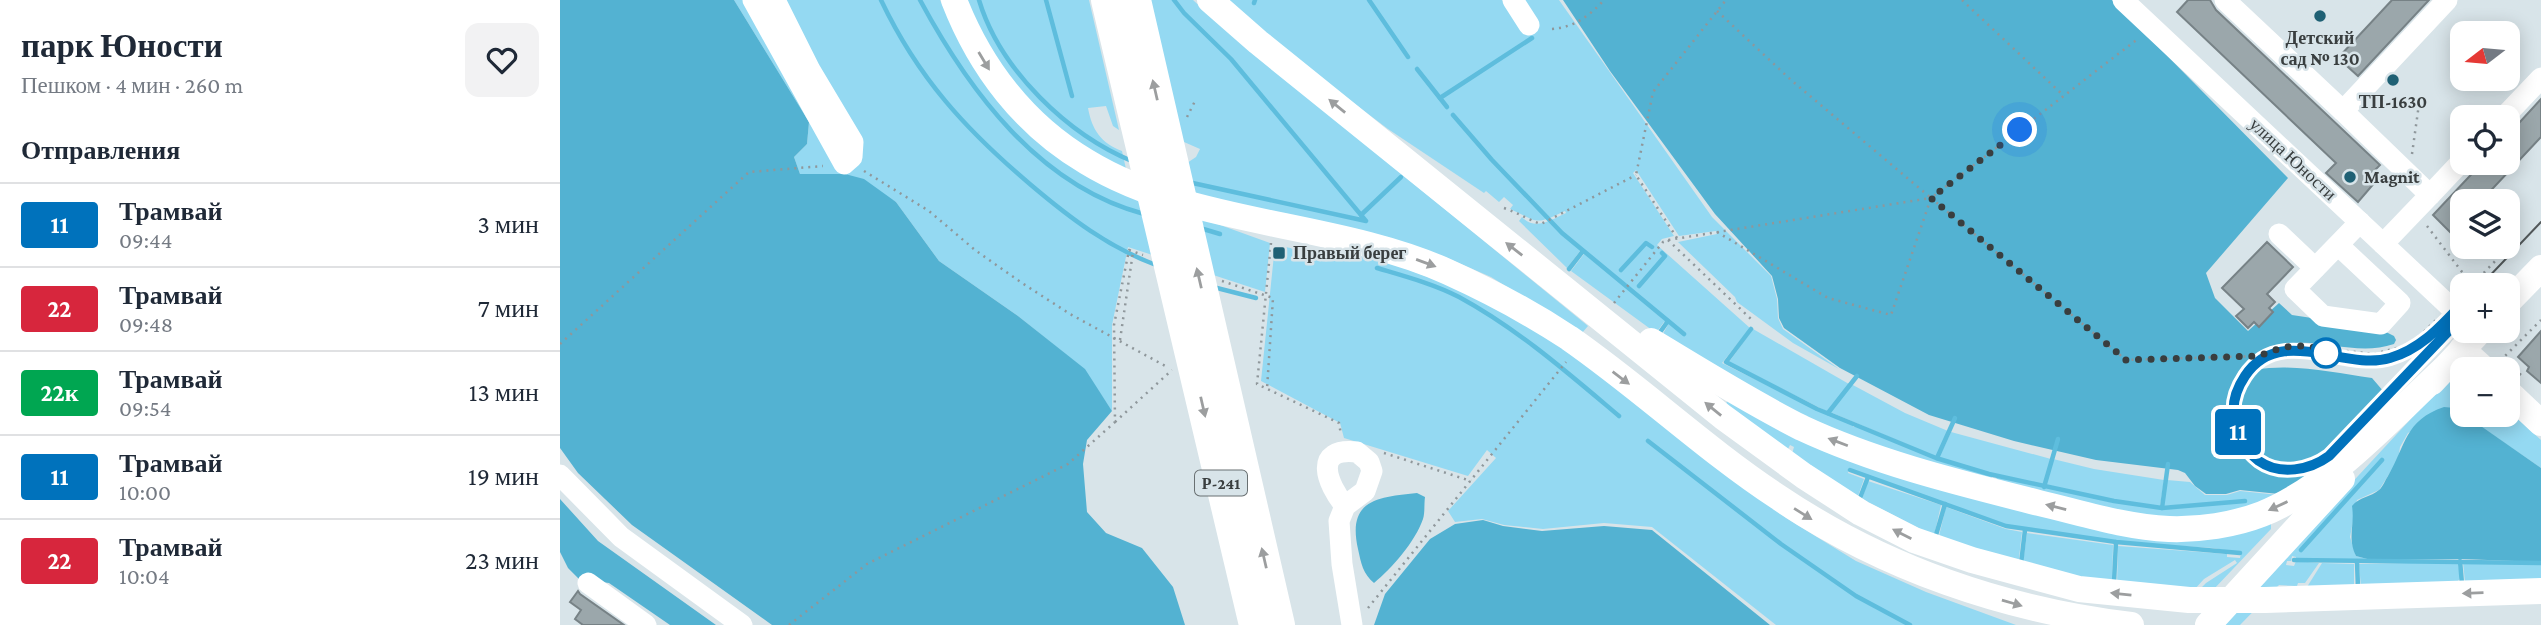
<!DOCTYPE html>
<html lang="ru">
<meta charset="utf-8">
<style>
body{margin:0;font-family:"Crimson Pro",serif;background:#f2f2f3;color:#1f2937;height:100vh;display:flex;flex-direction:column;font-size:26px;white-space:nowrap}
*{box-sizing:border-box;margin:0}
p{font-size:23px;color:#747a83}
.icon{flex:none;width:38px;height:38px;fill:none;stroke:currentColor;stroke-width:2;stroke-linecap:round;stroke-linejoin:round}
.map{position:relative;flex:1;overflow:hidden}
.details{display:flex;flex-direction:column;background:#fff;width:560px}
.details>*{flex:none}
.badge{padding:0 14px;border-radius:5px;font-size:24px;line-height:46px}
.needle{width:46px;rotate:254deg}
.tools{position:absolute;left:1890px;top:21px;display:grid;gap:14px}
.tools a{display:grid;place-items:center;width:70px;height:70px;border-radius:14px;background:#fff;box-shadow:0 4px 18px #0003;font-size:35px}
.you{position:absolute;width:35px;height:35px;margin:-18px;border:5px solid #fff;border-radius:50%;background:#1a73e8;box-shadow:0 0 0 10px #1a73e833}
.map>.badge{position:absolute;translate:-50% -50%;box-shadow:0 0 0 4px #fff}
h2{padding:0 21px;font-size:26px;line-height:63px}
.round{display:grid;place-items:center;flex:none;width:74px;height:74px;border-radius:14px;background:#f2f2f3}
.headline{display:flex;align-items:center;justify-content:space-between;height:119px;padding:0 21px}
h1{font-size:33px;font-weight:600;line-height:52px}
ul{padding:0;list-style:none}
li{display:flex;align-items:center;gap:21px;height:84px;padding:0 21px;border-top:2px solid #e0e1e3}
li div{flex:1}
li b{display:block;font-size:26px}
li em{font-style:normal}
li .badge{min-width:77px;font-weight:700;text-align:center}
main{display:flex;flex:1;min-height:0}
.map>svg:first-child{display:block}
.green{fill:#94d9f2}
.forest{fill:#53b2d2}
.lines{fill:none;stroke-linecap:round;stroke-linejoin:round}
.stream{stroke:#5ebddd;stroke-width:4.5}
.building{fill:#9ba7ab;stroke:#778286;stroke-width:2}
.path{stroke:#8f979b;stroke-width:2.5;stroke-dasharray:2 5;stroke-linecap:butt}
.minor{stroke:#fff;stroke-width:21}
.major{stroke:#fff;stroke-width:26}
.highway{stroke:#fff;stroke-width:32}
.tram{stroke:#53595b;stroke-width:2}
.oneway{fill:#9c9e9f}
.line-casing{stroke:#fff;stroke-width:16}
.line{stroke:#0072bc;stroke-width:10}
.walk{stroke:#393e3f;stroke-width:7;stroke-dasharray:0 12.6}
.poi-dot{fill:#1f6074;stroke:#d8e4e9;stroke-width:2.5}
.stop-dot{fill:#fff;stroke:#0072bc;stroke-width:3.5}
.labels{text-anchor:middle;stroke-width:5;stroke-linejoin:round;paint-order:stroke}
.shield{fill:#d8e4e9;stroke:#697072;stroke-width:2}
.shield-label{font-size:16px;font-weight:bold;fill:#393e3f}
.poi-label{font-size:18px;font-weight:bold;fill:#393e3f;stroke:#d8e4e9}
.street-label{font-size:18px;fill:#393e3f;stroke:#d8e4e9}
</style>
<main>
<section class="details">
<div class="headline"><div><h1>парк Юности</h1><p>Пешком · 4 мин · 260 m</p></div><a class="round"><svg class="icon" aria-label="heart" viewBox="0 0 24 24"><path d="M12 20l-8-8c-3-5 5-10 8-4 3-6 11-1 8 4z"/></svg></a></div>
<h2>Отправления</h2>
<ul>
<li><span class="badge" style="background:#0072bc;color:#fff">11</span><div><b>Трамвай</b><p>09:44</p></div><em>3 мин</em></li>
<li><span class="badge" style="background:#d7263d;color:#fff">22</span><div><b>Трамвай</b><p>09:48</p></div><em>7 мин</em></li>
<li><span class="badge" style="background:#00a651;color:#fff">22к</span><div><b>Трамвай</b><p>09:54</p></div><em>13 мин</em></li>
<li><span class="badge" style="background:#0072bc;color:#fff">11</span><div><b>Трамвай</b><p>10:00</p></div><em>19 мин</em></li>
<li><span class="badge" style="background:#d7263d;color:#fff">22</span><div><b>Трамвай</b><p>10:04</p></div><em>23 мин</em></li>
</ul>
</section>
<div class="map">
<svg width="1981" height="625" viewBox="0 0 1981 625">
<rect width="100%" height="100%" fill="#d8e4e9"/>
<g class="green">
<path d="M174,0h206l22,46 24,36 212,135 72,26 -5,49 -137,-45 -16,78v86l-28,-42 -66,-53 -79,-55 -43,-59 -51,-28h-45l-6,-17 13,-13 2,-22z"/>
<path d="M403,0h126l30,130 -6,-4 -7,-20 -18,2c4,22 13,35 34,43l4,18c-52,-23 -106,-67 -135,-116 -10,-17 -19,-35 -28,-53z"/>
<path d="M586,0h47l36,33 359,293 -6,7 -91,-56 -46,-20 -254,-62 -7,-30 12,-8 4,-8 -16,-7 -5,1z"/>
<path d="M669,0h273l24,33 -7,-33h40l153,217 59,59 6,23 1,19 5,11 56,40 -46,-26 -56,-41 -2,-5 -57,-55 39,-8 -1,-3 -37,5 -43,-66 -3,3 41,63 -12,3 -5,6 93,83 -28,35 95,47 36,14v3l4,-1 79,33 56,17 -1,7 -155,-49 -175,-97 7,-12 -4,-3 -8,11 -85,-62 13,-17 -4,-3 -13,17 -48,-47 3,-4c13,14 29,3 44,-4l-1,-2c-31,15 -26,11 -55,-2l3,-4 -9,-8 -5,5 -13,-11 -2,2 -96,-64 -90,-68z"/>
<path d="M715,245l26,5 2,-3 78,12 94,36 106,64 205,159 70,43 70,31 90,33h-240l-124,-98 -48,-4 -61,6 -39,-4 -22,-6 -27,3 -7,-11 48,-53 -9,-8 -19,26 -124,-38 -4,-15 -79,-42z"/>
<path d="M1193,329l96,55 -21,28 -99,-50z"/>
<path d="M1902,374v39l-7,-5 -47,25 -8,14 -2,13 -19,30 -22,10 -7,37 6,19 15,4 -75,-1v-2l-4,-1 -1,5h-4l-1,4 8,1 2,-5 23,2 -14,20h-7l-1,3 -18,-1 -39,40h-20l226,-244 10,-6z"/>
<path d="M1291,384l54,29 43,18 -11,26 -107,-45z"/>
<path d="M1167,401l295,106 249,17v5l-58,61h-14l7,-7 31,-20 -2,-3 -31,19 -10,11 -77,-5 1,-39 109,8v3l13,1 1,-5 -28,-5 -98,-6 -109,-17 -157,-56 -1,4 16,6 -7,20 -66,-42 3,-10 -4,-2 -4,8 -60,-48z"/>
<path d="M1948,410l33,30v28l-77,-53h44z"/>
<path d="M1391,432l100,27 -8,26 -54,-12 -50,-15z"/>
<path d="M1493,459l41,10 70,11 -4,27 -45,-7 -69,-14z"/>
<path d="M1437,477l115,25 48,7 86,-8 -1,-1 -82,6 4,-26 23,2 15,13h22l13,-4 39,4 -61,22 -48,4 -175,-37z"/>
<path d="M1308,481l73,24 -7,31 -72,-37z"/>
<path d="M1386,507l60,22 16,3 -4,34 -79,-30z"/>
<path d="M1467,533l86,12 -1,40 -89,-22z"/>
<path d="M1898,562l2,16 -3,5 -96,4 -2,-23z"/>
<path d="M1903,562l78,2v15l-76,3z"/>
<path d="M1762,563l32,1v24l-47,-1z"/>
</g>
<g class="forest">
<path d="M0,0h174l75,122 -2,22 -13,13 6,17h45l19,5 32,23 43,59 79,55 67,53 27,42 -25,29 -4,24 4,48 19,21 36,15 31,39 12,38h-413l-140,-100 -54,-52 -18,-25z"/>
<path d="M1003,0h549l176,178 -82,95 9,25 33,33 31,-28 13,12 86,13 16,8 2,4 -2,4c-50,17 -96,-23 -142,18l3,8c38,-7 79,3 117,8l12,14 -9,12 -63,61 -8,13 -25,16 -39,-4 -14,4h-20l-11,-8 -10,-13 -7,-3 -82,-10 -82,-19 -85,-26 -89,-47 -56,-40 -5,-10 -1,-19 -6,-23 -57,-62 -105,-143z"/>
<path d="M1884,407l11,1 86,60v94l-80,-3 -90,1 -15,-4c-9,-19 -1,-30 -4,-50 7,-9 19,-9 27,-16 4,-3 6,-10 9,-14 18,-31 17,-56 56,-69z"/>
<path d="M857,493l8,4c-1,7 0,16 -2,22 -8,23 -31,49 -49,64 -11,-9 -13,-20 -16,-34 -11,-49 19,-52 59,-56z"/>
<path d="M0,499l38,42 118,84h-46l-61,-42 -30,-4 -11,-11 -8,-16z"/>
<path d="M923,520l20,6 39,5 62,-5 48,4 118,95h-396l11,-31 45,-55 25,-15z"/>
</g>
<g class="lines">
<g class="stream">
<path d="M321,0c37,78 85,130 150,185 39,33 77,62 125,80"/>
<path d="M360,0c49,91 119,186 224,214"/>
<path d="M419,0c21,70 89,135 155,162"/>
<path d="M486,0l26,96"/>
<path d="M614,0l10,13 47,46 135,162 -178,-39"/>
<path d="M809,0l39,57"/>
<path d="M694,3l1,-3"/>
<path d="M857,69l30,38"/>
<path d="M880,98l92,-60"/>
<path d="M893,115l39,45 70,73 122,101"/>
<path d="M801,215l40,-38"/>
<path d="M640,228l20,6"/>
<path d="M817,268c27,8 57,16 82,29 59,32 109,76 160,119"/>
<path d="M1009,269l14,-18"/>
<path d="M1061,270l25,-27 6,4"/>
<path d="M1079,286l26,-30 -3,-3"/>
<path d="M653,287l43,11"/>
<path d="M1191,329l-25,33 91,47 119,49 53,16 125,27 48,7 83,-7"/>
<path d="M1098,335l10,-14"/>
<path d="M1268,413l29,-37"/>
<path d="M1088,441l133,103 75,52 54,29"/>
<path d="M1377,458l18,-40"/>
<path d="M1290,470l156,56 110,16 124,11"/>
<path d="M1484,487l14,-48"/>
<path d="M1300,498l8,-21"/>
<path d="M1602,508l6,-44"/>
<path d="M1376,535l9,-31"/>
<path d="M1741,550l81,-90"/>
<path d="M1734,560l247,3"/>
<path d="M1900,561l2,23"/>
<path d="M1797,562l1,26"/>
<path d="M1461,564l4,-34"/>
<path d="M1554,582l2,-40"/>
</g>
</g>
<g class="building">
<path d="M1628,0h22l6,10 164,155 -10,10 6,6 -18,21 -32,-29 10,-10 -159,-151z"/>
<path d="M1832,0h37l-71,76 -20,-18z"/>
<path d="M1981,99v38l-60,64h-19v20l-11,12 -18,-18 49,-52h26v-28z"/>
<path d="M1707,242l26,25 -26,27 8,8 -6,6 4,4 -14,15 -5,-5 -6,6 -12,-12 8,-7 -22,-21z"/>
<path d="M1981,331v52l-14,-12 2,-4 -11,-10z"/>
<path d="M18,591l2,3 44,31h-41l-8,-6 6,-9 -11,-8z"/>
</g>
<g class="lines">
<g class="path">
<path d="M1402,0l102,96"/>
<path d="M1157,11l74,69 140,118"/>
<path d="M992,29c23,-2 37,-13 52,-29"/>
<path d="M627,117l8,-16"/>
<path d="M1852,154l7,-50"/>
<path d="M304,171l65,40 46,39 47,33 48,31 99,54"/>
<path d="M944,208c14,5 23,11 37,16l95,-49"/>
<path d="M1867,226l45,59 31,-32"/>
<path d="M1157,232l111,66 63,17 40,-117 208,-160"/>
<path d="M1117,238l-41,-63 17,-83 73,-92"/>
<path d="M1108,240l84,80"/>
<path d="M711,243l-14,141 82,39 2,12"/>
<path d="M662,281l51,17 -6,91"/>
<path d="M1054,303l49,-61 5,-2 263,-42 195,162 132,-4 26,-9 18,-1 72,8 37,-10 26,-25"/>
<path d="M560,340l13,-88"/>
<path d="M0,344l189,-172 74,-6"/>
<path d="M1961,375l-18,-17 38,-38"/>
<path d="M555,422l57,-52"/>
<path d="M824,453l87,28"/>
<path d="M808,608l198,-246"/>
<path d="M229,625l78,-61 201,-100 47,-42 -1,-97 15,-75 14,5"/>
</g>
<g class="minor">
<path d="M193,0l91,164 8,-7 1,-15 -43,-72 -35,-70"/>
<path d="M953,0l16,25"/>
<path d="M1563,0l339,318"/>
<path d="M1665,0l118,111 104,-111"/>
<path d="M1783,111l87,84 -47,49"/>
<path d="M1944,117l37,-39"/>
<path d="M1870,195l32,-34"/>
<path d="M1719,234l36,34"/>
<path d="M1778,245l62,58 -19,21 -58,-8 -28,-27 65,-67"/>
<path d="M0,475l61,62 121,88"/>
<path d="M785,506c-18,-22 -33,-59 12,-54l12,10 3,9 -7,20 -20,15 -6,15 3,43 10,61"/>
<path d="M28,583l58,42"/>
</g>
<g class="major">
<path d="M394,0c26,67 70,125 133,162 105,64 248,59 361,110 42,19 83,41 121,66 72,50 136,111 209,159 105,71 227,113 353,128"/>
<path d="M650,0l48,42 465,375 81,59 57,37 53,27 58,20 107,29 110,11h76l276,-9"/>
<path d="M1948,302l33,-34"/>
<path d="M1091,341c50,30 99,61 151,87 75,35 158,55 237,75 43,10 85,24 130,26 30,1 65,-4 93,-15 69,-28 127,-94 181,-144"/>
<path d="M1902,349l22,20"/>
<path d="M1872,382l48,-51"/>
<path d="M1948,392l33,31"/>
<path d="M1648,625l134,-146"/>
</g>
<g class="highway">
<path d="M547,0l148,625"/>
<path d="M575,0l144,625"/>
</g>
<g class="tram">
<path d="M1921,285l60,-63"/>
<path d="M1902,304c-21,22 -41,44 -72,54 -45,14 -110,-36 -145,18 -8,12 -13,25 -11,40 2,18 11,34 25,45 21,15 51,9 70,-5l133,-139"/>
</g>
</g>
<defs><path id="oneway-solid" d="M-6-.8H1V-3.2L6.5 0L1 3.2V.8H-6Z" transform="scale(1.75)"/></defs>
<g class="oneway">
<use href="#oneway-solid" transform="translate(424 61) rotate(59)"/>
<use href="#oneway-solid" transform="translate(595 90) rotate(-103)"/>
<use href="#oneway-solid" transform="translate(777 106) rotate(-141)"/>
<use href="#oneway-solid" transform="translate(954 249) rotate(-142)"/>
<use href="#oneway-solid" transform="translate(866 263) rotate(20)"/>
<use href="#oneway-solid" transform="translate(639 278) rotate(-103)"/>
<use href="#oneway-solid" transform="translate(1061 378) rotate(37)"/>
<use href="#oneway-solid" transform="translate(643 407) rotate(77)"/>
<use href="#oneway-solid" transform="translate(1153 409) rotate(-141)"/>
<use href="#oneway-solid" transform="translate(1278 442) rotate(-159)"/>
<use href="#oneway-solid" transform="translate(1718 506) rotate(155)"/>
<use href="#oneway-solid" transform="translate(1496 507) rotate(-166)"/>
<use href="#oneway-solid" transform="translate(1243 514) rotate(32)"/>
<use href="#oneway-solid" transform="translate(1342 534) rotate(-153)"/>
<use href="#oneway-solid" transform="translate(704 558) rotate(-103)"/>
<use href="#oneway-solid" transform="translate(1913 593) rotate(178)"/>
<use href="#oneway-solid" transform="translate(1561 594) rotate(-174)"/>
<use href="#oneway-solid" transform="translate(1452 603) rotate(16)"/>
</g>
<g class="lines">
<g class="line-casing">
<path id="line" d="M1902,304c-21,22 -41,45 -72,54 -46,14 -110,-35 -145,18 -8,12 -13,25 -11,40 2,18 11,34 25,45 21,15 51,9 70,-5l133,-139"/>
</g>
<use href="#line" class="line"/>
<path class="walk" d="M1460,130l-89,68 195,162 132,-4 26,-9 18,-1 19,2 5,5"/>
</g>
<g class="poi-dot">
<circle cx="1760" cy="16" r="7"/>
<circle cx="1833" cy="80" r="7"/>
<circle cx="1790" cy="177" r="7"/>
<rect x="712" y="246" width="14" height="14" rx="3.5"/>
</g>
<circle class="stop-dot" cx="1766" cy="353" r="14"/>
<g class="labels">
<rect class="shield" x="635" y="470.5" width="52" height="25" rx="5"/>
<g class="shield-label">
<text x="661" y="489">Р-241</text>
</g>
<g class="poi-label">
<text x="1760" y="44">Детский<tspan x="1760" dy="21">сад № 130</tspan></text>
<text x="1833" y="108">ТП-1630</text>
<text x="1804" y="183" text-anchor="start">Magnit</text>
<text x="733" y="259" text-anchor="start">Правый берег</text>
</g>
<g class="street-label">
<text transform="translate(1733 159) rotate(43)" y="6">улица Юности</text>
</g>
</g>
</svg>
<div class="tools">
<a><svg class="needle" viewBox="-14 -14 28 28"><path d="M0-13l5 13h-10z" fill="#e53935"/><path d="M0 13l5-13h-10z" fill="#747a83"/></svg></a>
<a><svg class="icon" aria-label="locate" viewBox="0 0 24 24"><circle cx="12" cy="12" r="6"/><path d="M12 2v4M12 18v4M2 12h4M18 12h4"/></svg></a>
<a><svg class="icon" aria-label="layers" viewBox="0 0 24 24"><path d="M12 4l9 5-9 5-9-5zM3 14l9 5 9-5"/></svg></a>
<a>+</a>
<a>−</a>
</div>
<div class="you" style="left:1460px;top:130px"></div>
<b class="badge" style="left:1678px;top:432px;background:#0072bc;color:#fff">11</b>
</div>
</main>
